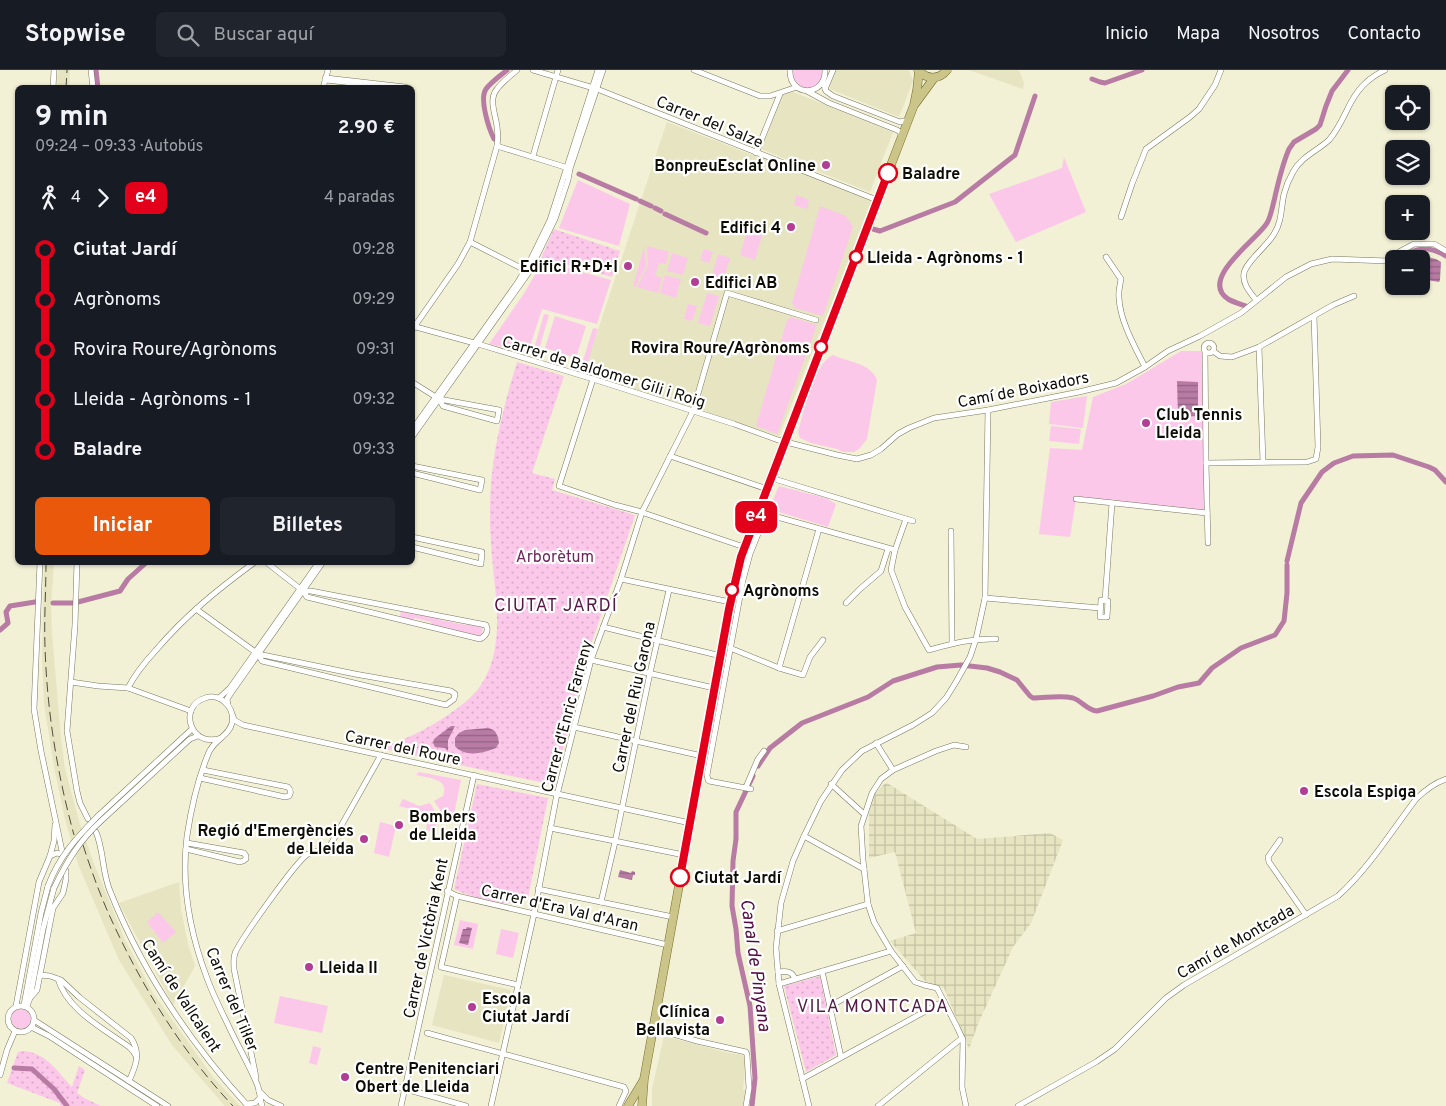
<!DOCTYPE html>
<html lang="es">
<meta charset="utf-8">
<style>
body{margin:0;font-family:Overpass,sans-serif;background:#20242c;color:#f1f3f6;height:100vh;display:flex;flex-direction:column;font-size:19px;white-space:nowrap}
*{box-sizing:border-box;margin:0}
p{font-size:16px;color:#9ea1a6}
.icon{flex:none;width:28px;height:28px;fill:none;stroke:currentColor;stroke-width:2;stroke-linecap:round;stroke-linejoin:round}
.map{position:relative;flex:1;overflow:hidden}
.details{position:absolute;left:15px;top:15px;width:400px;height:480px;display:flex;flex-direction:column;background:#171b24;border-radius:8px;box-shadow:0 1px 4px #0004}
.details>*{flex:none}
.badge{padding:0 10px;border-radius:8px;font-size:18px;line-height:32px}
.controls{position:absolute;left:1385px;top:15px;display:grid;gap:10px}
.controls a{display:grid;place-items:center;width:45px;height:45px;border-radius:8px;background:#171b24;box-shadow:0 1px 4px #0004;font-size:25px}
.map>.badge{position:absolute;translate:-50% -50%;box-shadow:0 0 0 2px #fff}
.legs{display:flex;align-items:center;gap:8px;height:55px;padding:0 20px;font-size:16px}
.legs p{margin-inline-start:auto}
.overview{display:flex;align-items:center;justify-content:space-between;height:85px;padding:0 20px}
h1{font-size:28px;font-weight:700;line-height:38px}
.button{display:flex;gap:10px;margin-top:auto;padding:10px 20px}
.button a{flex:1;height:58px;border-radius:8px;background:#ea580c;color:#fff;font-size:20px;font-weight:700;line-height:58px;text-align:center}
.button a+a{background:#20242c;color:#f1f3f6}
ul{padding:0 20px;list-style:none}
li{display:flex;align-items:center;gap:18px;height:50px;font-size:19px}
li i{display:grid;place-items:center;width:8px;height:100%;margin:0 6px;background:currentColor}
li i::after{content:'';width:12px;height:12px;margin:-6px;border:4px solid;border-radius:50%;background:#171b24}
li p{margin-inline-start:auto}
li:first-child i{background:linear-gradient(#0000 50%,currentColor 0)}
li:last-child i{background:linear-gradient(currentColor 50%,#0000 0)}
header{display:flex;align-items:center;gap:30px;box-sizing:border-box;height:70px;padding:0 25px;background:#171b24;border-bottom:1px solid #363941}
header strong{font-size:24px}
nav{display:flex;gap:28px;margin-inline-start:auto;font-size:18px}
.search{width:350px;height:45px;background:#20242c;display:flex;align-items:center;gap:12px;box-sizing:border-box;padding:0 18px;border-radius:8px;color:#9ea1a6;font-size:19px}
.map>svg:first-child{display:block}
.built{fill:#e6e4c1}
.industrial{fill:url(#industrial-grid)}
.green{fill:#fcc8ea}
.park{fill:url(#park-dots)}
.water{fill:url(#water-rules)}
.lines{fill:none;stroke-linecap:round;stroke-linejoin:round}
.canal{stroke:#b77ba4;stroke-width:5}
.street-casing{stroke:#79775f;stroke-width:6}
.secondary-casing{stroke:#79775f;stroke-width:8}
.primary-casing{stroke:#736c28;stroke-width:9}
.street{stroke:#fff;stroke-width:5}
.secondary{stroke:#fff;stroke-width:7}
.primary{stroke:#cbc589;stroke-width:8}
.rail{stroke:#4f4e40;stroke-width:1;stroke-dasharray:10 5;stroke-linecap:butt}
.street-bridge-casing{stroke:#79775f;stroke-width:6;stroke-linecap:butt}
.street-bridge{stroke:#fff;stroke-width:5}
.line-1-casing{stroke:#fff;stroke-width:11}
.line-1{stroke:#e2001a;stroke-width:8}
.poi-dot{fill:#b23d94;stroke:#fff;stroke-width:2}
.stop-1-dot{fill:#fff;stroke:#e2001a;stroke-width:2.5}
.labels{text-anchor:middle;stroke-width:4.5;stroke-linejoin:round;paint-order:stroke}
.street-label{font-size:16px;fill:#0e0d05;stroke:#fff}
.poi-label{font-size:16px;font-weight:bold;fill:#0e0d05;stroke:#fff;text-anchor:start}
.stop-label{font-size:16px;font-weight:bold;fill:#0e0d05;stroke:#fff;text-anchor:start}
.park-label{font-size:16px;fill:#70275d;stroke:#fff}
.neighbourhood-label{font-size:18px;letter-spacing:1px;fill:#521943;stroke:#fff}
.water-label{font-size:18px;font-style:italic;fill:#550c45;stroke:#fff}
</style>
<header>
<strong>Stopwise</strong>
<div class="search"><svg class="icon" aria-label="search" viewBox="0 0 24 24"><circle cx="10" cy="10" r="6"/><path d="M15 15l6 6"/></svg>Buscar aquí</div>
<nav><a>Inicio</a><a>Mapa</a><a>Nosotros</a><a>Contacto</a></nav>
</header>
<div class="map">
<svg width="1446" height="1036" viewBox="0 0 1446 1036">
<defs>
<pattern id="industrial-grid" width="8" height="8" patternUnits="userSpaceOnUse" patternTransform="scale(1.25)"><rect width="8" height="8" fill="#e6e4c1"/><path d="M0 4h8M4 0v8" fill="none" stroke="#c4c2a4"/></pattern>
<pattern id="park-dots" width="8" height="8" patternUnits="userSpaceOnUse" patternTransform="scale(1.25)"><rect width="8" height="8" fill="#fcc8ea"/><path d="M2 2h.1M6 6h.1" fill="none" stroke="#d7abc7" stroke-width="1.8" stroke-linecap="round"/></pattern>
<pattern id="water-rules" width="6" height="5" patternUnits="userSpaceOnUse" patternTransform="scale(1.25)"><rect width="6" height="5" fill="#b77ba4"/><path d="M0 2.5h6" fill="none" stroke="#936384"/></pattern>
</defs>
<rect width="100%" height="100%" fill="#f2f0d5"/>
<g class="built">
<path d="M58,0h12l-1,17h-12z"/>
<path d="M836,0h73l4,11 -14,36 -69,-28v-4z"/>
<path d="M969,0h50l5,13 -1,6z"/>
<path d="M789,22h4l100,40 -23,60 -109,-43 20,-49 2,-5z"/>
<path d="M667,52l205,79 -93,235 -196,-61z"/>
<path d="M44,493h10l-3,41 1,29 9,106 4,30 14,52 15,43 31,76 28,53 60,84 27,29h-15l-53,-61 -53,-85 -41,-96 -13,-45 -10,-47 -11,-68 -2,-45z"/>
<path d="M179,812l2,27 7,35 7,22 -22,39 -54,-102z"/>
<path d="M444,905l67,15 -12,53 -67,-18z"/>
<path d="M664,966l61,16 17,3 4,4 -3,31 3,1 -3,15h-91v-17z"/>
</g>
<path class="industrial" d="M887,713l90,56 73,-6 13,7 -32,83 -18,24 -35,77 -9,25 -25,-61 -18,-6 -36,-41 26,-8 -21,-81 -26,6v-45l6,-19 8,-9z"/>
<g class="green">
<path d="M793,0h30c-4,27 -31,23 -30,0z"/>
<path d="M1064,87l22,55 -70,30 -27,-48 73,-26z"/>
<path d="M578,110l52,24 -11,42 -60,-18z"/>
<path d="M796,125l13,5 -2,9 -13,-4z"/>
<path d="M820,136l26,10 7,11 -30,89 -28,-8 -3,-5z"/>
<path d="M749,155l15,4 -9,31 -15,-5z"/>
<path d="M647,176l22,6 -3,12 -7,-1 -4,12 7,3 -4,15 -21,-6 11,-22z"/>
<path d="M644,177l2,19 -11,21 -2,-1z"/>
<path d="M704,179l9,3 -4,11 -9,-3z"/>
<path d="M672,183l16,5 -5,17 -16,-4z"/>
<path d="M718,184l12,4 -8,27 -12,-4z"/>
<path d="M543,191l68,19 -14,44 -55,-15 -14,44 -39,-9 34,-49z"/>
<path d="M665,205l16,4 -5,19 -16,-5z"/>
<path d="M707,223l12,3 -9,30 -12,-3z"/>
<path d="M688,234l9,2 -5,15 -8,-2z"/>
<path d="M544,244l5,1 -11,38 -5,-1z"/>
<path d="M555,246l31,10 -10,32 -31,-10z"/>
<path d="M791,247l26,8 -40,109 -21,-8 31,-106z"/>
<path d="M593,258l5,1 -12,39 -5,-1z"/>
<path d="M1181,281h21l5,162 -131,-14 -6,38 -31,-3 11,-86 32,2 11,-53 33,-13z"/>
<path d="M833,285c15,7 38,8 44,25l-10,59 -8,10 -5,3h-11l-6,-3 -26,-6 -11,-5 -2,-6c6,-20 15,-68 35,-77z"/>
<path d="M1087,326l-4,32 -34,-4 2,-22z"/>
<path d="M1051,356l30,3 -2,15 -30,-3z"/>
<path d="M779,416l47,12 10,6 -8,23 -59,-18z"/>
<path d="M401,541l40,7v2l25,5v-2l17,3 -2,10 -50,-11v-3l-17,-4 -1,2 -13,-3z"/>
<path d="M419,702l42,8 -8,39 -10,-2 -1,-4 -8,-12 9,-5c7,-18 -15,-18 -27,-21z"/>
<path d="M403,729l16,7 11,-3 8,13 -3,16 -9,-2 3,-16 -30,-8z"/>
<path d="M380,752l16,4 -7,31 -15,-4z"/>
<path d="M158,842l18,20 -13,11 -16,-21z"/>
<path d="M460,850l18,4 -5,25 -19,-4z"/>
<path d="M501,859l18,4 -6,25 -17,-4z"/>
<path d="M280,926l48,10 -6,27 -48,-10z"/>
<circle cx="21" cy="949" r="10"/>
<path d="M313,976l8,2 -4,17 -8,-2z"/>
</g>
<g class="park">
<path d="M554,159l66,22 -8,26 -71,-19z"/>
<path d="M517,292l47,14 -32,97 23,6 -3,11 83,25 -50,147 -31,123 -174,-37c25,-8 47,-19 68,-33 14,-10 28,-20 36,-35 23,-40 9,-94 7,-138 -1,-10 -1,-20 -1,-31 0,-51 12,-100 27,-149z"/>
<path d="M477,714l71,14 -20,100c-13,13 -60,-2 -74,-9z"/>
<path d="M820,906l16,79 -30,17 -22,-86z"/>
<path d="M24,981c22,2 33,20 48,36l7,-21 6,4 -8,23 9,6 15,7h-41v-3l-53,-20 11,-31z"/>
</g>
<g class="water">
<path d="M1423,186l13,3 5,3 -1,18 -1,2 -18,-3v-20h-1z"/>
<path d="M1177,311l21,1v34l-20,1z"/>
<path d="M451,656h4l-7,14v11l-3,-3 -10,-1 -2,-4 1,-4z"/>
<path d="M488,658c8,1 10,8 11,15l-3,5c-13,5 -31,10 -41,-2v-8l4,-5 6,-3z"/>
<path d="M620,800l11,3 1,-2 3,1v3h-2l-1,5 -14,-3z"/>
<path d="M467,857l5,1 -4,17 -9,-2 4,-14h3z"/>
</g>
<g class="lines">
<g class="canal">
<path d="M96,0l2,18"/>
<path d="M1092,9l8,3 5,1 37,-13"/>
<path d="M494,69c-5,-10 -15,-40 -8,-50 5,-7 14,-13 21,-19"/>
<path d="M579,104l57,25"/>
<path d="M640,131l11,5"/>
<path d="M655,138l6,3"/>
<path d="M665,144l41,19"/>
<path d="M873,159l7,2 75,-29 60,-47 20,-59"/>
<path d="M1399,189c17,-12 29,-14 47,-3"/>
<path d="M1388,196l6,-3"/>
<path d="M1246,236c-6,-2 -13,-4 -18,-7 -30,-20 30,-60 39,-76 4,-7 5,-15 7,-22 4,-18 8,-36 15,-52l5,-7 22,-13 4,-4 6,-19 6,-15 16,-21"/>
<path d="M1287,491l14,-58 21,-31 12,-9 19,-7 40,-1 36,12 6,3 11,12"/>
<path d="M78,532l42,-11 8,-12 19,-17"/>
<path d="M53,533h20"/>
<path d="M0,560l8,-7 -2,-11 4,-6 25,-4"/>
<path d="M758,696l12,-18 32,-25 66,-26 25,-16 44,-14 24,-2 26,3 13,4 17,8 13,16 3,2c13,0 27,-3 40,0 9,3 14,12 24,13l56,-15 25,-9 21,-4 13,-15 29,-20 34,-13 9,-14 3,-28v-28"/>
<path d="M14,998l18,1 22,20 13,17"/>
<path d="M752,1036l3,-28 -5,-72 -12,-53 -2,-24 -4,-23 1,-45 3,-22v-27l17,-36"/>
</g>
<g class="street-casing">
<g id="street">
<path d="M91,0l2,18"/>
<path d="M533,0l64,19 280,111"/>
<path d="M694,0l66,26h10l27,-9"/>
<path d="M790,0c-1,28 36,27 35,0"/>
<path d="M823,12l3,9 7,5 67,26 8,-2"/>
<path d="M53,18l1,-18"/>
<path d="M323,18l5,-18"/>
<path d="M825,19l8,-19"/>
<path d="M807,21l22,12 68,27 3,2 2,4"/>
<path d="M497,76l71,22"/>
<path d="M756,83l24,-59"/>
<path d="M533,86l25,-86"/>
<path d="M1121,147l11,-33 14,-35 44,-32 9,-8 16,-24 6,-15"/>
<path d="M470,172l57,29"/>
<path d="M1106,187l15,22c-1,6 -3,13 -2,19 1,23 16,49 26,69"/>
<path d="M1256,230c-6,-8 -14,-16 -12,-27 2,-11 24,-28 30,-39 8,-12 7,-27 10,-40 2,-8 5,-15 9,-22 8,-15 24,-21 36,-32 8,-9 13,-20 18,-30 9,-19 19,-31 38,-40"/>
<path d="M416,257l62,17 115,35 141,45 44,16 59,15 20,4 14,-4 10,-6 17,-15 11,-6 25,-10 54,-8 91,-18 37,-9 29,-16 23,-16 32,-15 41,-23 45,-36 25,-13 21,-5 56,2 11,-9 15,-8h20l12,7"/>
<path d="M412,260l46,-66 12,-22 27,-96c1,-7 1,-13 0,-19 -1,-12 -9,-27 0,-38 5,-7 13,-13 20,-19"/>
<circle cx="1209" cy="278" r="5"/>
<path d="M1259,277l4,115"/>
<path d="M1205,281l1,112 2,80"/>
<path d="M1213,281l7,5 12,1 27,-10 74,-42 21,-9"/>
<path d="M593,309l-34,107 56,19 23,6 109,37"/>
<path d="M412,312l27,17 60,11 -2,11 -54,-15 -4,-7"/>
<path d="M412,360l106,-148 12,-21 20,-41 48,-150"/>
<path d="M412,367l117,-165 26,-53 13,-39 2,-11 33,-99"/>
<path d="M670,386l97,33"/>
<path d="M1206,393l101,-1 9,-3 2,-12 -4,-131"/>
<path d="M412,396l70,14 -2,10 -68,-17"/>
<path d="M771,408l142,43"/>
<path d="M1076,429l131,14"/>
<path d="M763,443l132,37"/>
<path d="M906,449l-11,31 -4,20 14,37 24,43c22,-6 43,-12 67,-11"/>
<path d="M951,461l1,112"/>
<path d="M412,467l70,15 -1,12 -69,-17"/>
<path d="M40,492l-6,147 7,42 21,100"/>
<path d="M77,492l-2,63 -8,106 10,60 3,12 8,16"/>
<path d="M266,492l37,29 4,6 173,42c6,-3 9,-8 6,-14l-175,-34h-8"/>
<path d="M621,509l109,23"/>
<path d="M985,528l115,10"/>
<path d="M1101,530l7,1 -1,16h-7z"/>
<path d="M1105,531l7,-98"/>
<path d="M846,533l14,-14 21,-18 7,-22"/>
<path d="M196,539l62,45 4,7 184,44 8,-6 1,-5 -4,-3 -96,-17 -97,-20"/>
<path d="M603,557l118,29"/>
<path d="M730,578l49,20 24,7 7,-18 13,-17"/>
<path d="M591,590l123,28"/>
<path d="M779,598l40,-139"/>
<path d="M71,612l27,4 30,2 63,23"/>
<path d="M128,618c7,-14 17,-26 28,-38 30,-35 61,-60 99,-88"/>
<path d="M219,628l11,-10 89,-126"/>
<path d="M228,635l-1,-6 4,-6 92,-131"/>
<path d="M233,646l1,4 9,5 447,98"/>
<path d="M574,657l128,29"/>
<path d="M221,668c-30,11 -44,-31 -16,-40 15,-5 30,9 27,25 -3,13 -17,16 -23,29 -11,26 -18,57 -22,84 -6,48 3,97 20,142 6,17 15,34 23,51 9,19 19,36 27,55 3,7 3,15 5,22"/>
<path d="M876,673l17,27"/>
<path d="M966,677l-12,-2 -18,6 -43,19 -12,9 -9,14 -11,33 2,34 5,44 6,18 17,29 24,31 9,3 13,3 20,39 6,13 -1,47 4,19"/>
<path d="M200,708l85,19 4,-1c2,-3 2,-6 -1,-9l-85,-17"/>
<path d="M831,714l33,30"/>
<path d="M746,717l12,-28 6,-8"/>
<path d="M751,719l-42,-8 -1,-1 -1,-5 36,-195 7,-26 16,-40"/>
<path d="M98,746l94,-87"/>
<path d="M102,750l88,-81 8,-3"/>
<path d="M550,758l134,27"/>
<path d="M96,762c8,19 6,40 14,59 32,80 80,152 138,215"/>
<path d="M804,766l60,33"/>
<path d="M1280,770l-12,17 1,5 37,53"/>
<path d="M186,779l54,13 3,-1 3,-2v-3l-2,-3 -57,-10"/>
<path d="M50,786l7,-3 3,1"/>
<path d="M538,819l135,28"/>
<path d="M447,821l10,5 211,49"/>
<path d="M457,826l-16,71 77,18"/>
<path d="M601,832l14,-60 35,-169 19,-83"/>
<path d="M777,861l91,-27"/>
<path d="M822,901l19,86"/>
<path d="M778,902c9,-1 14,-1 17,7"/>
<path d="M40,905l10,1 11,4 18,17 52,41c10,15 5,28 -2,43"/>
<path d="M58,909c9,31 46,50 71,68l4,4 3,5"/>
<path d="M779,914l112,-33"/>
<path d="M30,928l7,-8 16,-82 10,-15 3,-14v-8"/>
<path d="M24,935l17,-92 7,-27"/>
<circle cx="21" cy="949" r="13"/>
<path d="M16,936l23,-124 11,-26 4,-15 1,-16"/>
<path d="M27,936l3,-8 13,-69 11,-41"/>
<path d="M830,936l73,-40"/>
<path d="M34,950l134,86"/>
<path d="M31,957l18,9 108,70"/>
<path d="M653,958l44,13 49,11 1,3 2,33 -3,18"/>
<path d="M427,963l197,54 2,4 -7,15"/>
<path d="M0,1005l7,-25 8,-19"/>
<path d="M256,1007l-22,-108c0,-6 -1,-10 1,-16 6,-14 62,-93 73,-99 6,-4 13,-3 19,-3l54,-96"/>
<path d="M802,1009l142,-78"/>
<path d="M398,1017l68,19"/>
<path d="M259,1021l9,9 13,6"/>
<path d="M247,1034l8,-1 5,-5"/>
<path d="M401,1036l73,-331"/>
<path d="M491,1036l43,-192 22,-115 35,-139 30,-81 21,-67 51,-101 34,-118 89,27"/>
<path d="M809,1036l-30,-122 -3,-36 5,-45 12,-42 11,-25 17,-35 21,-31 20,-19 51,-26 19,-12 14,-15 10,-16 14,-25 6,-18 9,-41 3,-188"/>
<path d="M878,1036l84,-68"/>
<path d="M1018,1036l78,-44 19,-13 51,-51 18,-13 154,-89c31,-28 53,-64 78,-97 9,-9 18,-16 30,-20"/>
</g>
</g>
<g class="secondary-casing">
<path id="secondary" d="M326,9l79,9"/>
</g>
<g class="primary-casing">
<g id="primary">
<path d="M918,0c9,10 21,10 29,0"/>
<path d="M915,34l19,-26"/>
<path d="M628,1036l15,-25"/>
<path d="M642,1036l2,-27 85,-470 7,-34 8,-28 170,-442 3,-15 2,-19"/>
</g>
</g>
<use href="#street" class="street"/>
<use href="#secondary" class="secondary"/>
<use href="#primary" class="primary"/>
<g class="rail">
<path d="M66,18l1,-18"/>
<path d="M46,492c0,28 -2,57 -1,85 2,64 12,126 29,188"/>
<path d="M83,775c7,22 15,44 24,65 31,70 73,140 126,196"/>
</g>
<g class="street-bridge-casing">
<g id="street-bridge">
<path d="M48,816c11,-29 28,-48 50,-70"/>
<path d="M54,818c13,-27 25,-47 48,-68"/>
</g>
</g>
<use href="#street-bridge" class="street-bridge"/>
</g>
<g class="lines">
<g class="line-1-casing">
<path id="line-1" d="M680,807l49,-268 12,-52 147,-384"/>
</g>
<use href="#line-1" class="line-1"/>
</g>
<g class="poi-dot">
<circle cx="826" cy="95" r="5"/>
<circle cx="791" cy="157" r="5"/>
<circle cx="628" cy="196" r="5"/>
<circle cx="695" cy="212" r="5"/>
<circle cx="1146" cy="353" r="5"/>
<circle cx="1304" cy="721" r="5"/>
<circle cx="399" cy="755" r="5"/>
<circle cx="364" cy="769" r="5"/>
<circle cx="309" cy="897" r="5"/>
<circle cx="472" cy="937" r="5"/>
<circle cx="720" cy="950" r="5"/>
<circle cx="345" cy="1007" r="5"/>
</g>
<g class="stop-1-dot">
<circle cx="888" cy="103" r="9"/>
<circle cx="856" cy="187" r="6"/>
<circle cx="821" cy="277" r="6"/>
<circle cx="732" cy="520" r="6"/>
<circle cx="680" cy="807" r="9"/>
</g>
<g class="labels">
<g class="street-label">
<text transform="translate(710 51) rotate(22)" y="6">Carrer del Salze</text>
<text transform="translate(604 301) rotate(17)" y="6">Carrer de Baldomer Gili i Roig</text>
<text transform="translate(1023 319) rotate(-11)" y="6">Camí de Boixadors</text>
<text transform="translate(633 627) rotate(-78)" y="6">Carrer del Riu Garona</text>
<text transform="translate(566 646) rotate(-75)" y="6">Carrer d'Enric Farreny</text>
<text transform="translate(403 677) rotate(12)" y="6">Carrer del Roure</text>
<text transform="translate(560 837) rotate(13)" y="6">Carrer d'Era Val d'Aran</text>
<text transform="translate(425 868) rotate(-78)" y="6">Carrer de Victòria Kent</text>
<text transform="translate(1235 871) rotate(-30)" y="6">Camí de Montcada</text>
<text transform="translate(182 925) rotate(57)" y="6">Camí de Vallcalent</text>
<text transform="translate(233 929) rotate(67)" y="6">Carrer del Til·ler</text>
</g>
<g class="poi-label">
<text x="816" y="101" text-anchor="end">BonpreuEsclat Online</text>
<text x="781" y="163" text-anchor="end">Edifici 4</text>
<text x="618" y="202" text-anchor="end">Edifici R+D+I</text>
<text x="705" y="218">Edifici AB</text>
<text x="1156" y="350">Club Tennis<tspan x="1156" dy="18">Lleida</tspan></text>
<text x="1314" y="727">Escola Espiga</text>
<text x="409" y="752">Bombers<tspan x="409" dy="18">de Lleida</tspan></text>
<text x="354" y="766" text-anchor="end">Regió d'Emergències<tspan x="354" dy="18">de Lleida</tspan></text>
<text x="319" y="903">Lleida II</text>
<text x="482" y="934">Escola<tspan x="482" dy="18">Ciutat Jardí</tspan></text>
<text x="710" y="947" text-anchor="end">Clínica<tspan x="710" dy="18">Bellavista</tspan></text>
<text x="355" y="1004">Centre Penitenciari<tspan x="355" dy="18">Obert de Lleida</tspan></text>
</g>
<g class="stop-label">
<text x="902" y="109">Baladre</text>
<text x="867" y="193">Lleida - Agrònoms - 1</text>
<text x="810" y="283" text-anchor="end">Rovira Roure/Agrònoms</text>
<text x="743" y="526">Agrònoms</text>
<text x="694" y="813">Ciutat Jardí</text>
</g>
<g class="park-label">
<text x="555" y="492">Arborètum</text>
</g>
<g class="neighbourhood-label">
<text x="556" y="541">CIUTAT JARDÍ</text>
<text x="873" y="942">VILA MONTCADA</text>
</g>
<g class="water-label">
<text transform="translate(756 895) rotate(82)" y="6">Canal de Pinyana</text>
</g>
</g>
</svg>
<div class="controls">
<a><svg class="icon" aria-label="locate" viewBox="0 0 24 24"><circle cx="12" cy="12" r="6"/><path d="M12 2v4M12 18v4M2 12h4M18 12h4"/></svg></a>
<a><svg class="icon" aria-label="layers" viewBox="0 0 24 24"><path d="M12 4l9 5-9 5-9-5zM3 14l9 5 9-5"/></svg></a>
<a>+</a>
<a>−</a>
</div>
<b class="badge" style="left:756px;top:447px;background:#e2001a;color:#fff">e4</b>
<section class="details">
<div class="overview"><div><h1>9 min</h1><p>09:24 – 09:33 · Autobús</p></div><b>2.90 €</b></div>
<div class="legs"><svg class="icon" aria-label="walk" viewBox="0 0 24 24"><circle cx="13" cy="4" r="2"/><path d="M13 8l-2 6 4 7M11 14l-3 7M7 12l3-4h3l4 4"/></svg>4<svg class="icon" aria-label="forward" viewBox="0 0 24 24"><path d="M9 5l7 7-7 7"/></svg><b class="badge" style="background:#e2001a;color:#fff">e4</b><p>4 paradas</p></div>
<ul>
<li><i style="color:#e2001a"></i><b>Ciutat Jardí</b><p>09:28</p></li>
<li><i style="color:#e2001a"></i><span>Agrònoms</span><p>09:29</p></li>
<li><i style="color:#e2001a"></i><span>Rovira Roure/Agrònoms</span><p>09:31</p></li>
<li><i style="color:#e2001a"></i><span>Lleida - Agrònoms - 1</span><p>09:32</p></li>
<li><i style="color:#e2001a"></i><b>Baladre</b><p>09:33</p></li>
</ul>
<div class="button"><a>Iniciar</a><a>Billetes</a></div>
</section>
</div>
